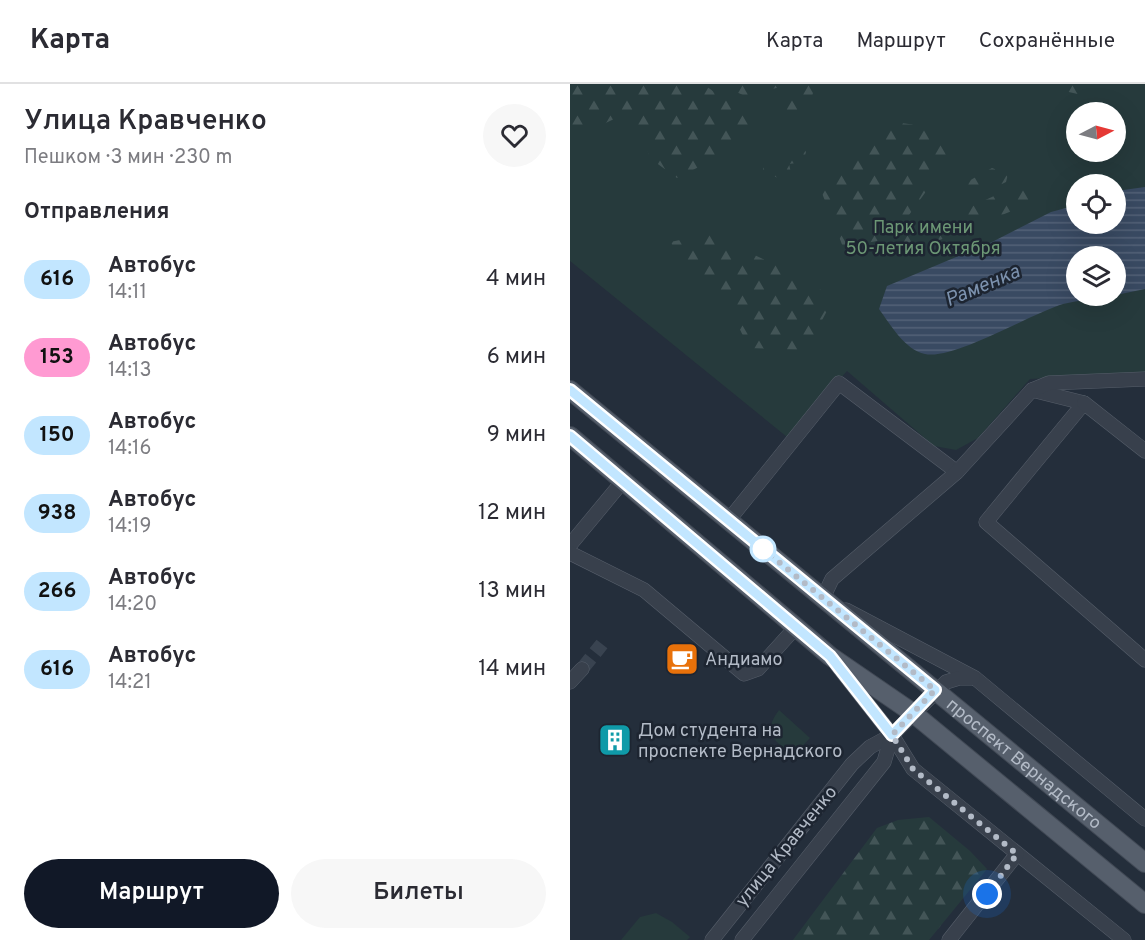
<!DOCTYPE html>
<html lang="ru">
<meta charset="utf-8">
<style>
body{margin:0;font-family:Overpass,sans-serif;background:#f7f7f7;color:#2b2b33;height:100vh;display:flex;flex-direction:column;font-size:22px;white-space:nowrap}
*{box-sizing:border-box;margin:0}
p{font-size:20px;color:#7c7c81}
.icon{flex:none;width:33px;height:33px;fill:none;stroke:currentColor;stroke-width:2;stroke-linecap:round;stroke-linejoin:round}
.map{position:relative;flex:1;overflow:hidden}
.details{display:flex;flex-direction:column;background:#fff;width:570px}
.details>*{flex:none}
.badge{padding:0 12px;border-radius:20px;font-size:21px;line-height:39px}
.needle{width:39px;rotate:84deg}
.fabs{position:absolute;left:496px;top:18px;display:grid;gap:12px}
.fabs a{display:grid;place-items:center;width:60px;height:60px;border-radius:50%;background:#fff;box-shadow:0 6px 24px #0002;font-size:30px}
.you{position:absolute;width:30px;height:30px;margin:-15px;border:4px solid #fff;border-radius:50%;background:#1a73e8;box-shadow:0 0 0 9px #1a73e833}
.map>.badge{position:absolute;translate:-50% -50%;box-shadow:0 0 0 3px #fff}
h2{padding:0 24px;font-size:22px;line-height:54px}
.round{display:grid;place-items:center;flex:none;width:63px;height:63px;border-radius:32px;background:#f7f7f7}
.headline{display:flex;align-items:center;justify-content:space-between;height:102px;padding:0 24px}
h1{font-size:28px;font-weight:600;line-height:45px}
.button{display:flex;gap:12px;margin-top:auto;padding:12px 24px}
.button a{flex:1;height:69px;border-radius:36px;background:#111827;color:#fff;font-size:24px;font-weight:600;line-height:69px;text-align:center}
.button a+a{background:#f7f7f7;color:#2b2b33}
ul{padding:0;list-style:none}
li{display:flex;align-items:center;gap:18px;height:78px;padding:0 24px}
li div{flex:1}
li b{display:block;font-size:22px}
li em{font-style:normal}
li .badge{min-width:66px;font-weight:700;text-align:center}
header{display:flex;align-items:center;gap:36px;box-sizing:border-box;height:84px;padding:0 30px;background:#fff;border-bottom:2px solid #e1e1e2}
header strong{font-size:28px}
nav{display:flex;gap:33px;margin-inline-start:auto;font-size:21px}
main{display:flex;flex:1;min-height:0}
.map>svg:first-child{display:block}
.green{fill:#263a3c;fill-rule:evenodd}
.forest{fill:url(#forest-firs)}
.water{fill:url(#water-rules)}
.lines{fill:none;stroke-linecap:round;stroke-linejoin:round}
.minor-tunnel{stroke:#394350;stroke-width:14;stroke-dasharray:14 7;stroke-linecap:butt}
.minor-casing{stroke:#565e6a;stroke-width:15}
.major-casing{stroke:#414955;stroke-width:20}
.minor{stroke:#38404c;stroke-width:14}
.major{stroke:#565f6c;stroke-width:18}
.line-casing{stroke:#fff;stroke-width:14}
.line{stroke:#c2e6ff;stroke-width:9}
.walk{stroke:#b3bbc7;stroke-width:6;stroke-dasharray:0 10.8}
.stop-dot{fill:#fff;stroke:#c2e6ff;stroke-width:3}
.labels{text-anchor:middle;stroke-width:5;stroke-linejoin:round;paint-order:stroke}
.park-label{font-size:18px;fill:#6c9775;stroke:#1d2531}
.poi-label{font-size:18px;fill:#b3bbc7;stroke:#1d2531;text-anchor:start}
.street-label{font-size:18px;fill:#b3bbc7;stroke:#1d2531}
.water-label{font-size:20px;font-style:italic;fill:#7c92ae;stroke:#1d2531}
</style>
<header>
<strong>Карта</strong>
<nav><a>Карта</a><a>Маршрут</a><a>Сохранённые</a></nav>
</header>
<main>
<section class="details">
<div class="headline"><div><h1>Улица Кравченко</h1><p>Пешком · 3 мин · 230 m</p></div><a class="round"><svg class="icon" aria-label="heart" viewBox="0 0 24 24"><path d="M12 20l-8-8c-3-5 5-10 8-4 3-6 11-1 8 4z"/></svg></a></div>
<h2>Отправления</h2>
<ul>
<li><span class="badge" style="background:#c2e6ff;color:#111">616</span><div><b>Автобус</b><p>14:11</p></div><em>4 мин</em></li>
<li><span class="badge" style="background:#ff9ad2;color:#111">153</span><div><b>Автобус</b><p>14:13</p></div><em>6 мин</em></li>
<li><span class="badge" style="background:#c2e6ff;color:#111">150</span><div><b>Автобус</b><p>14:16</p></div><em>9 мин</em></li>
<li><span class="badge" style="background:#c2e6ff;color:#111">938</span><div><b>Автобус</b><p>14:19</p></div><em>12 мин</em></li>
<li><span class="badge" style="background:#c2e6ff;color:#111">266</span><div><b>Автобус</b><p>14:20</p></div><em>13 мин</em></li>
<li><span class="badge" style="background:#c2e6ff;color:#111">616</span><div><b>Автобус</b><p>14:21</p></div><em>14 мин</em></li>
</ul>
<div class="button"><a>Маршрут</a><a>Билеты</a></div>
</section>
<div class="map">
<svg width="575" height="856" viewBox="0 0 575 856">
<defs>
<pattern id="forest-firs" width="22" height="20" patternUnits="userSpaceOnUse" patternTransform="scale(1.5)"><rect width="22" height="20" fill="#263a3c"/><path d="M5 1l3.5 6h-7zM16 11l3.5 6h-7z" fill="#435557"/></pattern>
<pattern id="water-rules" width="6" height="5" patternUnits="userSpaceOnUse" patternTransform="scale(1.5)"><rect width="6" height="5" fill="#394a62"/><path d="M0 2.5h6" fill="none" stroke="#536277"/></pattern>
</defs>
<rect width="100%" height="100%" fill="#242e3b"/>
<g class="green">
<path d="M0,0h575v289l-115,6 -52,59 -22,12 -22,-4 -87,-75 -60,66 -217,-176zM507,28h39v40h-39zM507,100h39v40h-39zM507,172h39v40h-39z"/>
<path d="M209,626l31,28 -17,18c-19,-17 -32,-21 -14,-46z"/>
<path d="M86,829l16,9 18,15 -3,3h-66l19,-23z"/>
</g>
<g class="forest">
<path d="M0,0h89l4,5 5,-5h35l58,41 -21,21 -63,32 -26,-19 -10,-22 -27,-18 -33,16 -11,-13z"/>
<path d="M149,0h96l-6,26 -24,5 -5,-28 -35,9z"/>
<path d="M464,0h69l-21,11z"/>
<path d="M324,38l44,6 10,33 -39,54 -32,26 -34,6 -23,-59 27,-25 9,-13z"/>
<path d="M218,56l11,1 7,11 -3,10 -14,2 2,9 -13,5 -15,-7 1,-14 19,-2z"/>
<path d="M422,84l16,6 -2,8 -27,13 -13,-2 1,-11z"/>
<path d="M450,100l15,2 -8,19 -127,51 -17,-9z"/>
<path d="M140,150l91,43 20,13 7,19 -22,41 -57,-2 -22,-45 -37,-35 -20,-26z"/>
<path d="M359,733l41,34 17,18 -58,71h-136l84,-112 21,-8z"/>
</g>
<path class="water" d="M575,103v102l-29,6v-39h-39v40h36c-17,3 -34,4 -50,8 -33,10 -109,56 -138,50 -20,-4 -35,-30 -46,-45l8,-23 105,-44 59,-30 26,-7v19h39v-33z"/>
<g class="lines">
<path class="minor-tunnel" d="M12,585l20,-25"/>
<g class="minor-casing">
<g id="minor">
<path d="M462,306l52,13 -98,119 159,138"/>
<path d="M514,319l61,48"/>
<path d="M158,437l111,-138 118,89"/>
<path d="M0,461l53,-64"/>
<path d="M0,469l74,37 100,84 14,-5 38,-42"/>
<path d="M259,517l-6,-3 9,-19 125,-107 75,-82 17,-7 96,-4"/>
<path d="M276,526l129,68 170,141"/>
<path d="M267,581l55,70 21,34 211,171"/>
<path d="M0,598l12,-13"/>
<path d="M142,856l140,-176 18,-17 22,-12 54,-53 13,-4h14"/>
<path d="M172,856l142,-178 8,-27"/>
<path d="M379,856l68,-86"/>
</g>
</g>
<g class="major-casing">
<g id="major">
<path id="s1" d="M0,306l575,473"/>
<path d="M0,352l260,220 83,57 232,191"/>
</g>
</g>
<use href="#minor" class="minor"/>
<use href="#major" class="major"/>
</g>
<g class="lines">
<g class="line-casing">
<path id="line" d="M0,306l365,300 -43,45 -62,-79 -260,-220"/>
</g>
<use href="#line" class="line"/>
<path class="walk" d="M193,465l172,141 -43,45 21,34 104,85 -30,40"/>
</g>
<defs>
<g id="cafe-square" transform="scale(1.725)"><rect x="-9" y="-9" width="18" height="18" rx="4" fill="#e8710a" stroke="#1d2531"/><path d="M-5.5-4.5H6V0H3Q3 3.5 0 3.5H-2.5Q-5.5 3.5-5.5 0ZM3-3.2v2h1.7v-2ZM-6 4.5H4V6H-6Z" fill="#fff"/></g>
<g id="building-square" transform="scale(1.725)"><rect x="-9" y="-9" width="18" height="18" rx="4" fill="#0f9aa8" stroke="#1d2531"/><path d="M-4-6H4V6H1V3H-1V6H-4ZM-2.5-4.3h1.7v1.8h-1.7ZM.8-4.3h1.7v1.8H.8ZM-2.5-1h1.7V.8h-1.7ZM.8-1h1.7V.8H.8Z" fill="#fff"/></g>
</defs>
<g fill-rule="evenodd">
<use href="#cafe-square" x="112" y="575"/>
<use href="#building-square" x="45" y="656"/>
</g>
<circle class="stop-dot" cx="193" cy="465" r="12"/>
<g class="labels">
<g class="park-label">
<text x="353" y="149">Парк имени<tspan x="353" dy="21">50-летия Октября</tspan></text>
</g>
<g class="poi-label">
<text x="135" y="581">Андиамо</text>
<text x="68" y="652">Дом студента на<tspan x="68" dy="21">проспекте Вернадского</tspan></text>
</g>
<g class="street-label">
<text dy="6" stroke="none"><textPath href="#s1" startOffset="588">проспект Вернадского</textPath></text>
<text transform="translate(216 762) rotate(-51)" y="6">улица Кравченко</text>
</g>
<g class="water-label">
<text transform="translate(412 201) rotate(-23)" y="7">Раменка</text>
</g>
</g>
</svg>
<div class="fabs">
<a><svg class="needle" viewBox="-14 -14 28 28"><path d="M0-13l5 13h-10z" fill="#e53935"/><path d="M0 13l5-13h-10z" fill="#7c7c81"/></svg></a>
<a><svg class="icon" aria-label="locate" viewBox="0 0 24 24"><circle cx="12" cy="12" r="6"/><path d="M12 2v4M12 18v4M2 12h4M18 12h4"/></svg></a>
<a><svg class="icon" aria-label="layers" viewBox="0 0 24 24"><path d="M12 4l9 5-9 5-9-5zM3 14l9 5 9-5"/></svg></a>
</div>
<div class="you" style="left:417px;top:810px"></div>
</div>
</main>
